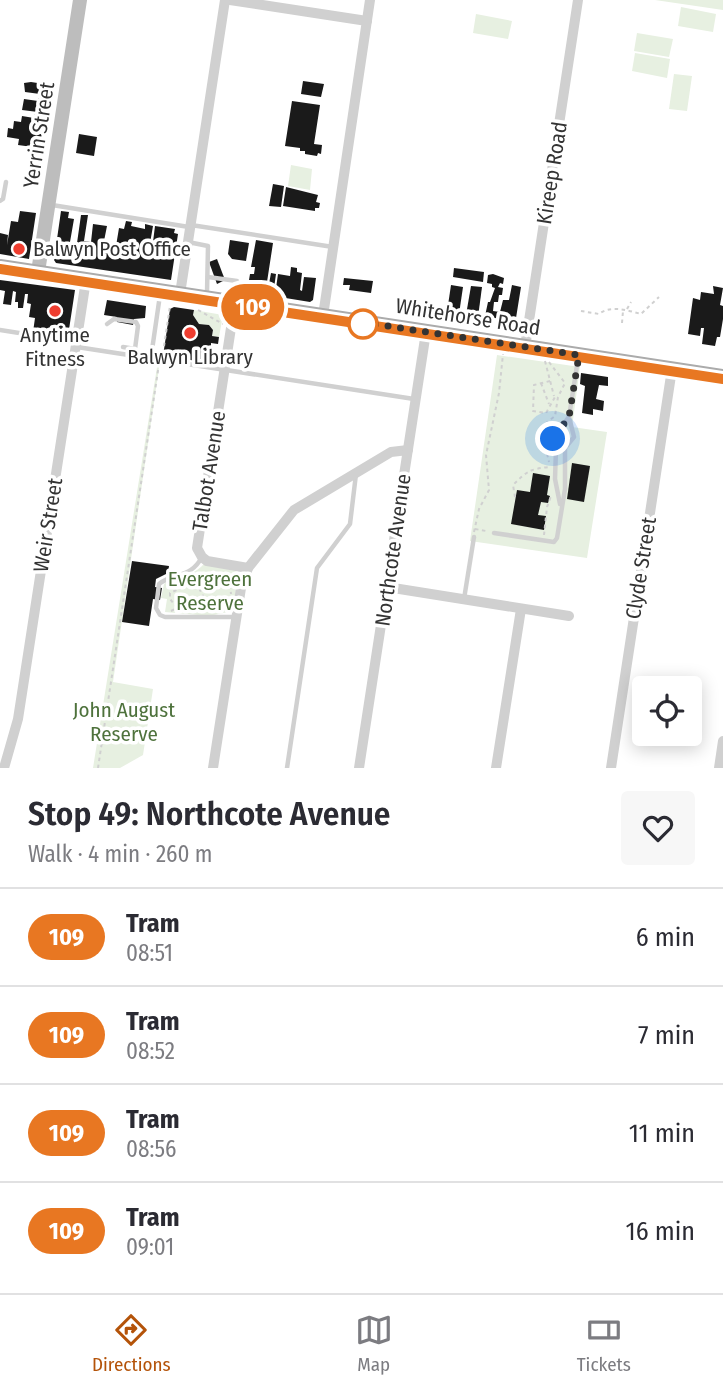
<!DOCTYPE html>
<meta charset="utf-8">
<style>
body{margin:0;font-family:"Fira Sans Condensed",sans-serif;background:#f7f7f7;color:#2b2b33;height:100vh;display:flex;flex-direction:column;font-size:26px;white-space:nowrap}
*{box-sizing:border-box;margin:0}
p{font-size:23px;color:#7c7c81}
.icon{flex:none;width:38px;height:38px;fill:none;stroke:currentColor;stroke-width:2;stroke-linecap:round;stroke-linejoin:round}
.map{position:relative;height:768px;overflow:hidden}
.drawer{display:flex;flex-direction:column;background:#fff;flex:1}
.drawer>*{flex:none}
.badge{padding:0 14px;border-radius:23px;font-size:24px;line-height:46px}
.tools{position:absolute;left:632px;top:676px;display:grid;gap:14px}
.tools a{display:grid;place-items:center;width:70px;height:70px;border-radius:7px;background:#fff;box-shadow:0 4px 18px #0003;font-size:35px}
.you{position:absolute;width:35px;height:35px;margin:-18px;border:5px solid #fff;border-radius:50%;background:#1a73e8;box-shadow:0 0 0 10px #1a73e833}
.map>.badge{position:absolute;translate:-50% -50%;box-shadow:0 0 0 4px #fff}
.round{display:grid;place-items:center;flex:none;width:74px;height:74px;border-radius:7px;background:#f7f7f7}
.head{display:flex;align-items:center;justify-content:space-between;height:119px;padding:0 28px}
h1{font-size:33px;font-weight:600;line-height:52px}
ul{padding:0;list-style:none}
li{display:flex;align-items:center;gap:21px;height:98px;padding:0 28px;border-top:2px solid #e1e1e2}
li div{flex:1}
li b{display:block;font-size:26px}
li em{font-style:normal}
li .badge{min-width:77px;font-weight:700;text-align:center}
.tab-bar{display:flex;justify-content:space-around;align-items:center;height:98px;border-top:2px solid #e1e1e2;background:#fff;font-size:19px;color:#7c7c81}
.tab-bar a{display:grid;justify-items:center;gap:4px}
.tab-bar .on{color:#b45309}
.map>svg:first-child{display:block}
.green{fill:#e7f0e1}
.building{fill:#1a1a1a}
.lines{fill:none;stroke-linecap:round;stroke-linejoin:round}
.path{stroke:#d0d0d0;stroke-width:2;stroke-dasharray:3.5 3.5;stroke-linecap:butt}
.lane{stroke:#d0d0d0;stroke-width:4.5}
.street{stroke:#d0d0d0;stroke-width:10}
.secondary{stroke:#bdbdbd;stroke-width:14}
.primary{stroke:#ababab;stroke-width:16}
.tram{stroke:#888;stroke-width:2}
.line-casing{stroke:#fff;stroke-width:16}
.line{stroke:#e87722;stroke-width:10}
.walk{stroke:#333;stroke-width:7;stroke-dasharray:0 12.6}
.poi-dot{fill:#ef3d2f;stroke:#fff;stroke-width:2.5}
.stop-dot{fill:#fff;stroke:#e87722;stroke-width:3.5}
.labels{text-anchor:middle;stroke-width:7;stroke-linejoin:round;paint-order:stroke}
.street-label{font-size:21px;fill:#333;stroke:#fff}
.poi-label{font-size:21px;fill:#333;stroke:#fff}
.park-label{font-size:21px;fill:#4e723c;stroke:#fff}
</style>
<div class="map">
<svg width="723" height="768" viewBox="0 0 723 768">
<rect width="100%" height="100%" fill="#fff"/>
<g class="green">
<path d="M655,0h68v10z"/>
<path d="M681,7l35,7 -3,18 -35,-6z"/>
<path d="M476,14l36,7 -4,18 -35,-6z"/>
<path d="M637,33l36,6 -4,18 -35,-6z"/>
<path d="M635,53l35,6 -3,19 -35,-7z"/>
<path d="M674,74l18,2 -5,35 -18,-2z"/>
<path d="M291,165l21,4 -2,21 -22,-4z"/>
<path d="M194,310l29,5 -4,22 -7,-1 1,-6 -4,-5 -10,-1 -6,-9z"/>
<path d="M497,355l83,12 -8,60 35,5 -20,126 -117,-17z"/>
<path d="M158,361h2l-47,321 40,7 -10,66 -23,13h-27z"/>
<path d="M204,564l31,5 3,5 -5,37 -24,5 -44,-4 2,-13 -6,-1 3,-14c15,-11 23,-3 40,-20z"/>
</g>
<g class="building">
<path d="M303,81l21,3 -3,13 -20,-3z"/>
<path d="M31,82l13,2 3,3 -1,6 -6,-1v2l-15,-2 -1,-9z"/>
<path d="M39,98l9,1 -2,14 -24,-3 2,-11 14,2z"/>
<path d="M292,101l28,4 -6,39 8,1 -1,9 -3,-1 -1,3 -12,-2v-3h-5v-3l-15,-2z"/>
<path d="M35,114l9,1 -4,33 -22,-3 1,-6 -12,-2 1,-9 5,1 1,-8 7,1 1,-6 12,2z"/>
<path d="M79,134l18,3 -3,19 -18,-3z"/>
<path d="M273,184l11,2 -3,21 -12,-1z"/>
<path d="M286,187l32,8 -2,7 4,1 -1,5h-4v3l-32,-5z"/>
<path d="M20,211l16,2 -7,46 -29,-5v-21l8,2 -1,10 4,-24 7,1z"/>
<path d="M61,211l8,1 -1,6 6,1 -4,23 7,1 4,-28h7l-4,26 7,1 2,-18 14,2 -3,15 12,5 3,-18 5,1 2,-8 6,1 -1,4 14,3v-5l8,2 -4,23 3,1 3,-24 20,3 -1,4 4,1 -7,46 -115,-17 -2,-3z"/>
<path d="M230,240l19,3 -3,18 -14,-2 -4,-5z"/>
<path d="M256,240l17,3 -8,52 -18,-3 3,-18h4l1,-7h-4z"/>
<path d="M217,259l8,21 -8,4 -8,-22z"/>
<path d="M291,267l6,1v4l5,1 -2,17 2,1 2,-14 12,1 -3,22 -3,2 -43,-7 4,-22 5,1 -2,14h2l2,-14 12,2z"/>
<path d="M454,268l30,4 -1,10 -30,-5z"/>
<path d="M493,274l11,4 -1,6 -3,-1 -2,4 5,1 -1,7h-3l-1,7h-4l-1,9 7,1 3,-12h6l3,-15 9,2 -5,31 -6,3 -25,-5 3,-14h2l5,-14 -3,-1v-3l-5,-1 1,-8z"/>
<path d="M344,278l29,3 -2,12 -22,-3 1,-5h-7z"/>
<path d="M0,280l75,10 -7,46 -35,-4 2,-14 -6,-1 2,-13 -4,-1 1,-9h-3l-2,14h-5v-6h-3l1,-10 -3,-1 -2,14 -8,-1 2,-13 -5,-1z"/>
<path d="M451,285l12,2 -4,27 -12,-2z"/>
<path d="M471,286l11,1 -4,30 -12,-2z"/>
<path d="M713,286l10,2 -3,17 3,1v13l-3,18h-3l-2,9 -13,-2 2,-16h-3l-1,8 -12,-2 5,-36 7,2 1,-8 13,2z"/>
<path d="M107,300l39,6 -1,12 -11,1 -1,6 -16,-3v-5l-13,-2z"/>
<path d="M174,307l20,3 -1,5 6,9 10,1 4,5 -1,6 7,1 -1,7 -7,-1v20l-48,-7 7,-47z"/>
<path d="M581,373l27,4v9l-9,-1 -3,14 8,2 -1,10 -10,-2v6l-11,-2 3,-27 -5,-2z"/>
<path d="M572,463l18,3 -6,36 -17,-3z"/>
<path d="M533,473l17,3 -3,19 3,1 -2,7 -7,-1 -3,13 8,1 -2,14 -33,-6 6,-34 13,2z"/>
<path d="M132,561l37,5 -1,7 -12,6 -1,8 7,1 -2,12 -7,-1 -4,27 -27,-4z"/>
</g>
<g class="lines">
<g class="path">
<path d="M627,309l4,-7"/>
<path d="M198,310l25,14"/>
<path d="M581,311l18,3c11,-9 28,-4 42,0l18,-17"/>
<path d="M622,323l1,-12"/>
<path d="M163,353l7,-47"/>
<path d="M545,361l9,35"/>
<path d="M549,362l16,21 -7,14 -3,19 -10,8 -3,8 7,30"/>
<path d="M550,381l-16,4 -1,26 13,2 9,-16"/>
<path d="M541,383l8,21"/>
<path d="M515,497l-2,-12c14,-14 17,-16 36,-18"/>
<path d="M475,529l11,2"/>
<path d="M474,532l5,-23 10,-19 -3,-35 13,-62 4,-39"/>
<path d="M544,535l3,-28 4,-11"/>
<path d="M193,576l11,22 15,12"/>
<path d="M177,608l-7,-9v-6l36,-16h16l8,8 1,9"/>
<path d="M171,611l6,-3 12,2"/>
<path d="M222,611l8,-9"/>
<path d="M98,768l61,-404"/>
</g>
<g class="lane">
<path d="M0,201l3,-2 3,-17"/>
<path d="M52,205l137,22"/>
<path d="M191,225l142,22"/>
<path d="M188,242l20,4 -1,47"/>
<path d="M208,277l29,4 3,18"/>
<path d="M107,324l7,-5 22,3 2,4 -3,23 -12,-2"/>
<path d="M0,330l76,12"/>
<path d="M77,347l337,52"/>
<path d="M151,357l9,-62"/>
<path d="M560,504l-5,-25 1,-30 -3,-10 15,-21"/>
<path d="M494,533l60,9 3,-4 8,-49v-41l9,-11 -5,-20 9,-58"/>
<path d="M202,557c-12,22 -26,14 -43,27l-3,24 4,7 5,2h71"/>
<path d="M464,599l10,-62"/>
<path d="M287,768l30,-200 33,-44 6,-50"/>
</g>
<g class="street">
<path d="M230,0l137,21"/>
<path d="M180,294l45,-294"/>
<path d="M323,316l47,-316"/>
<path d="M525,347l53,-347"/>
<path d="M248,568l46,-58 97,-58 17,-2"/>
<path d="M387,587l182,29"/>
<path d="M4,768l14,-49 68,-439"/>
<path d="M213,768l28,-180 7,-20 -41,-7 -5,-4 -5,-9 38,-246"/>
<path d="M359,768l67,-436"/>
<path d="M496,768l25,-159"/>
<path d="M611,768l61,-399"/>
<path d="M719,768l4,-27"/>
</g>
<path class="secondary" d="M38,272l42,-272"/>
<path class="primary" d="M0,267l723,110"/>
<path class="tram" d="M0,264l723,111"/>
</g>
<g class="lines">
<g class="line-casing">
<path id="line" d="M0,269l723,110"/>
</g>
<use href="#line" class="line"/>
<path class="walk" d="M363,324h11l205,31 -10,62 -16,22"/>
</g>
<g class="poi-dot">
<circle cx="19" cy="249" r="7"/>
<circle cx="55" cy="311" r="7"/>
<circle cx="190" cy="333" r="7"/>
</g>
<circle class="stop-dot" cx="363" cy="324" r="14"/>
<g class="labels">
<g class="street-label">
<text transform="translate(39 135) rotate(-81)" y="7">Yerrin Street</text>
<text transform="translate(552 173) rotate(-81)" y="7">Kireep Road</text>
<text transform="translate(468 317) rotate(9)" y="7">Whitehorse Road</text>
<text transform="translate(209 471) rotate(-81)" y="7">Talbot Avenue</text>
<text transform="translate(48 525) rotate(-81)" y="7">Weir Street</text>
<text transform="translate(393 550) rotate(-82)" y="7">Northcote Avenue</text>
<text transform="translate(641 568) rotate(-81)" y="7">Clyde Street</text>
</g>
<g class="poi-label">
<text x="33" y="256" text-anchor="start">Balwyn Post Office</text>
<text x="55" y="342">Anytime<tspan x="55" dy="24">Fitness</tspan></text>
<text x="190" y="364">Balwyn Library</text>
</g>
<g class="park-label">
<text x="210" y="586">Evergreen<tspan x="210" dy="24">Reserve</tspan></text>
<text x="124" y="717">John August<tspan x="124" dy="24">Reserve</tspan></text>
</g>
</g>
</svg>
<div class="tools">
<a><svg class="icon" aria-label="locate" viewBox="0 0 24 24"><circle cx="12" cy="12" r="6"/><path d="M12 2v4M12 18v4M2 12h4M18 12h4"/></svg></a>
</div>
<div class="you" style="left:553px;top:439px"></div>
<b class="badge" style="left:253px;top:307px;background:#e87722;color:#fff">109</b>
</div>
<section class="drawer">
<div class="head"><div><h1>Stop 49: Northcote Avenue</h1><p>Walk · 4 min · 260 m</p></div><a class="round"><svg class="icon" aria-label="heart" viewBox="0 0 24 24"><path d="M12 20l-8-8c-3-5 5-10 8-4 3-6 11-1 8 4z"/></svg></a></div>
<ul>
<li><span class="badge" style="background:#e87722;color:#fff">109</span><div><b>Tram</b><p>08:51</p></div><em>6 min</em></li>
<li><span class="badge" style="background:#e87722;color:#fff">109</span><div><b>Tram</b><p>08:52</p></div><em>7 min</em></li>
<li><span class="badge" style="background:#e87722;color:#fff">109</span><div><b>Tram</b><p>08:56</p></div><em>11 min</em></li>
<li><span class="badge" style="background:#e87722;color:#fff">109</span><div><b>Tram</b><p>09:01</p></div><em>16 min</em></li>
</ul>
</section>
<nav class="tab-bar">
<a class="on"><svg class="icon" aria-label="directions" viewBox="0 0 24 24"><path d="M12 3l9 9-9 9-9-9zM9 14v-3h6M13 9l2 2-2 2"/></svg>Directions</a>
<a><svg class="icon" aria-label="map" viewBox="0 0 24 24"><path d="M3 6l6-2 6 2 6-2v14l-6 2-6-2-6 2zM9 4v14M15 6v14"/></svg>Map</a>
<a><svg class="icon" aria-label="tickets" viewBox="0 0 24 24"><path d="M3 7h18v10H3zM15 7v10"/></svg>Tickets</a>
</nav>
